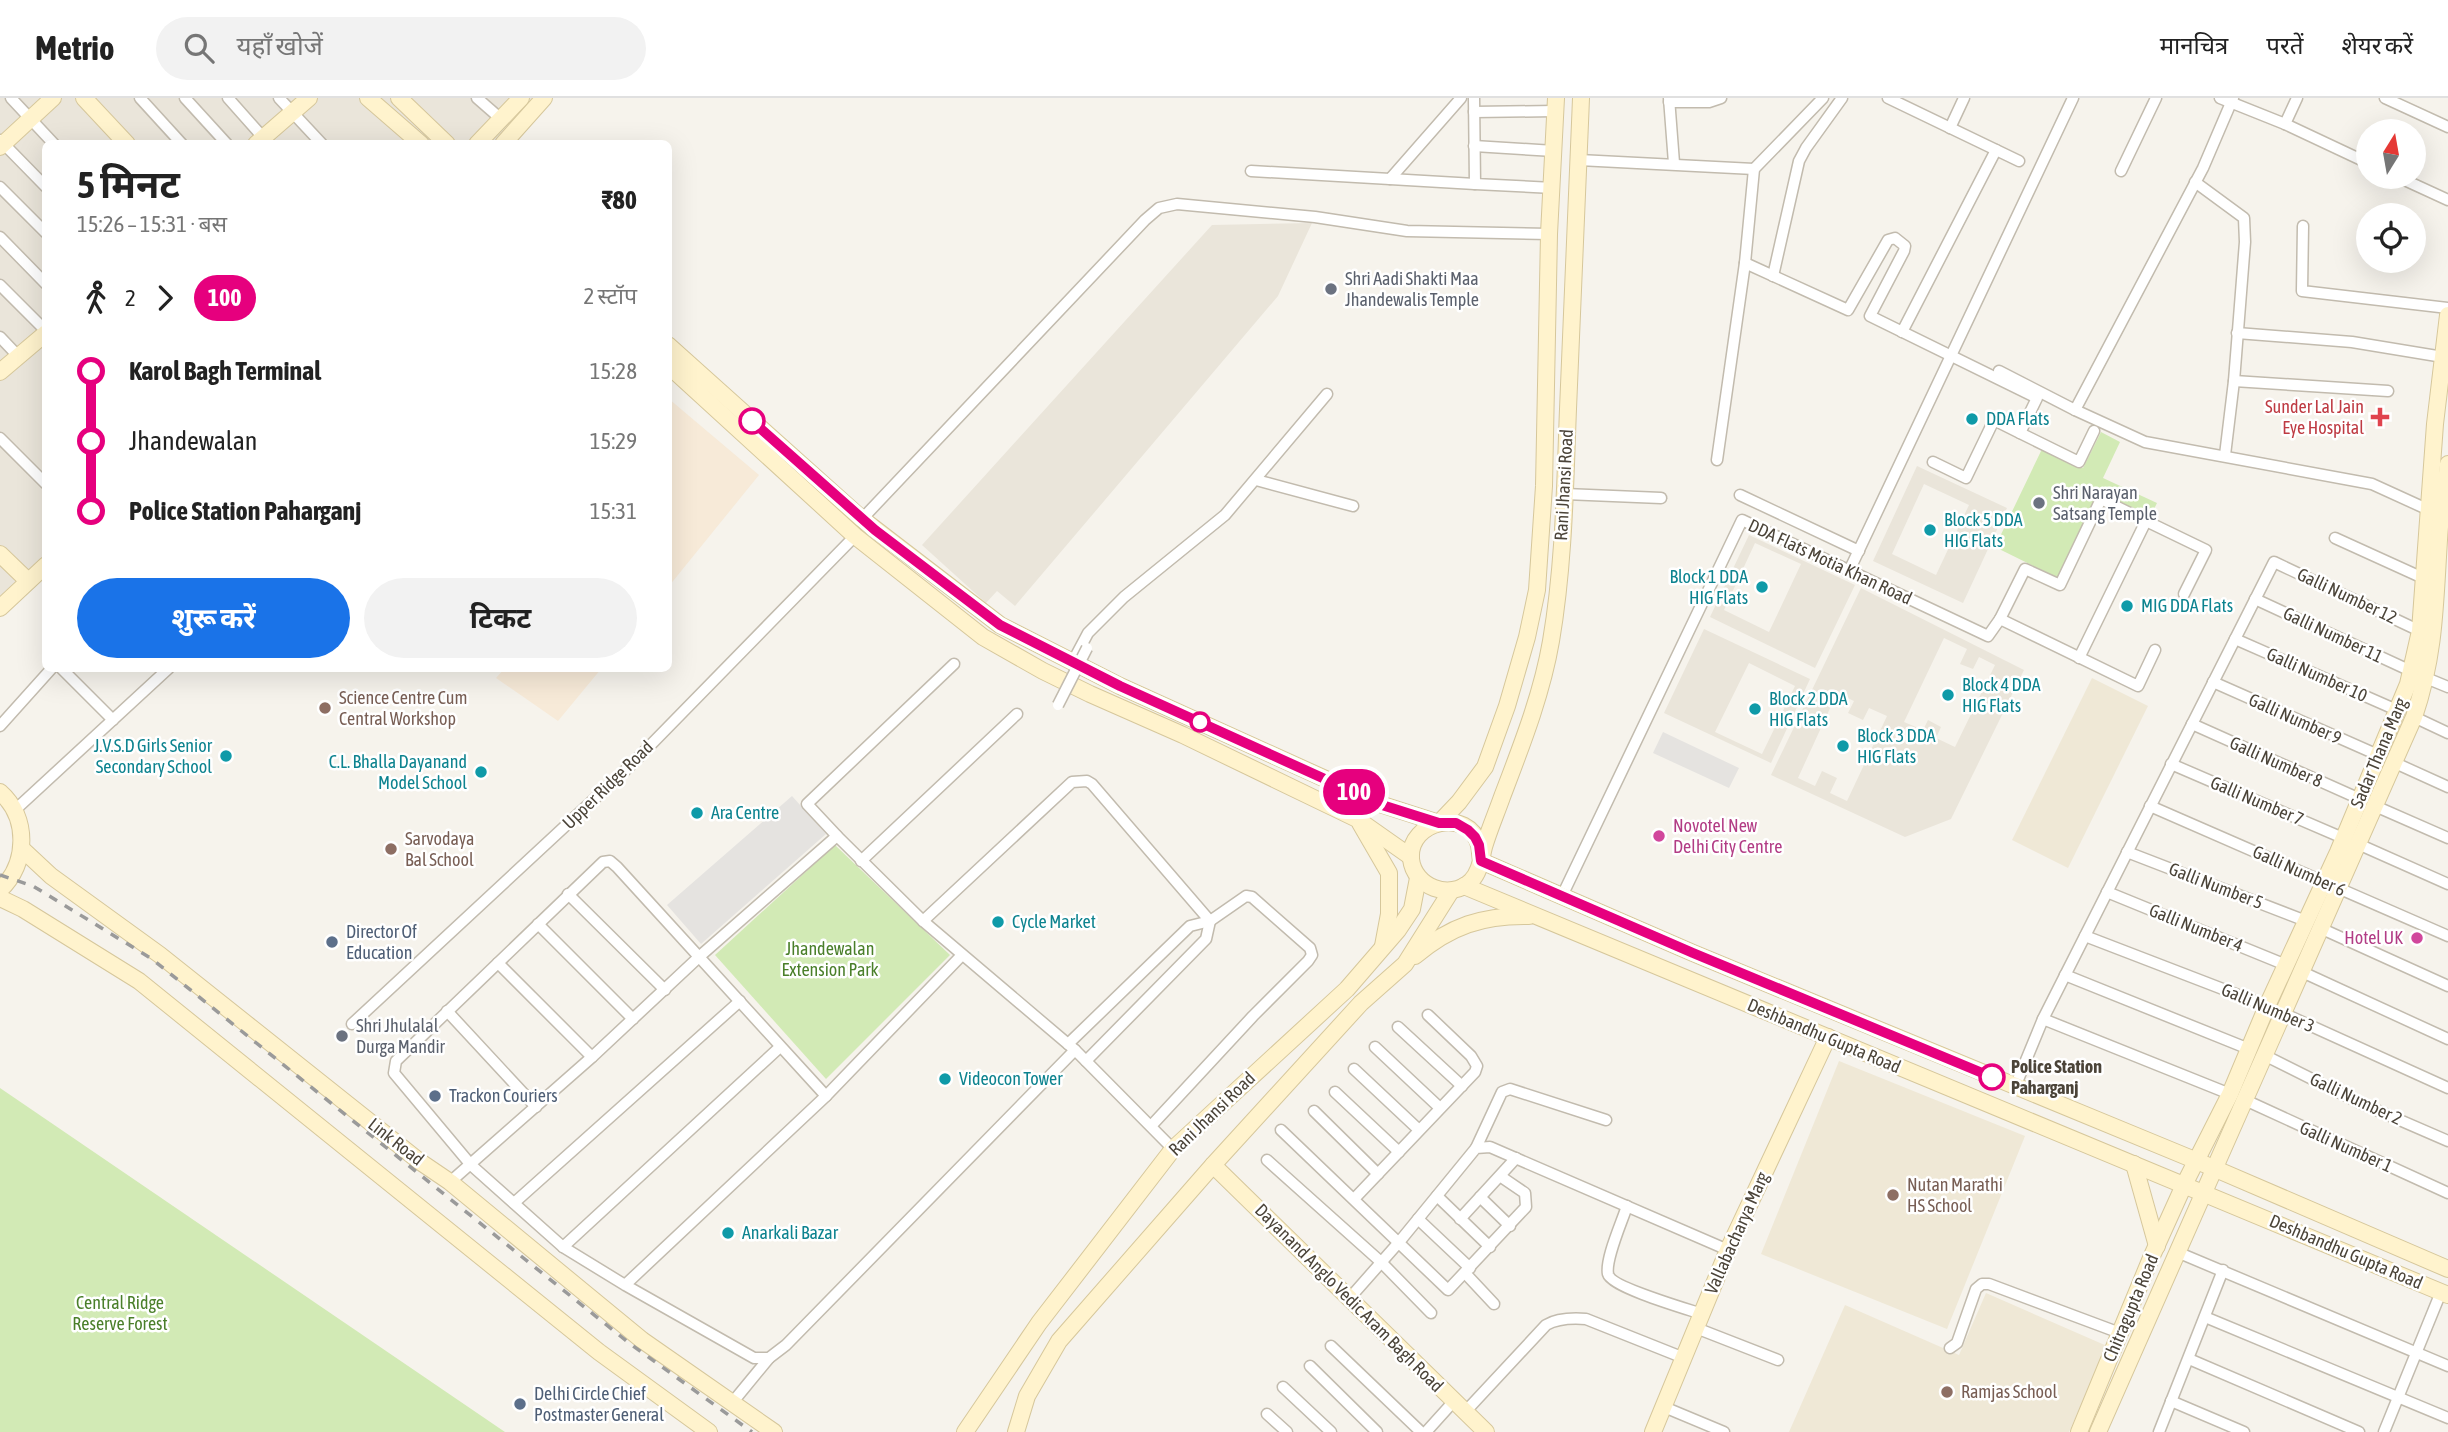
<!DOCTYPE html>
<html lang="hi">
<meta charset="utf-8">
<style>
body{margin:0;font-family:"Asap Condensed","Noto Sans Devanagari",sans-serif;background:#f2f2f2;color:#222;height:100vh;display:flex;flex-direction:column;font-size:26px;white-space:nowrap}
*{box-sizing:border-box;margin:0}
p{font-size:23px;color:#767676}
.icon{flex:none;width:38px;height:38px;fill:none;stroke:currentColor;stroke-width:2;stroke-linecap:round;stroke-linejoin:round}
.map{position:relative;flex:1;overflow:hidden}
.panel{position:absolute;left:42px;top:42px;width:630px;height:532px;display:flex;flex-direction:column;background:#fff;border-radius:10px;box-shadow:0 7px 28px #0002}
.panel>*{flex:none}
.badge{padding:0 14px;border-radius:23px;font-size:24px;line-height:46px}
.needle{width:46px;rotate:11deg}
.controls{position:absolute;left:2356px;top:21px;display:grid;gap:14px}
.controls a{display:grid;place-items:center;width:70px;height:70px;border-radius:50%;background:#fff;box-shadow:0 7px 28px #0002;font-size:35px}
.map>.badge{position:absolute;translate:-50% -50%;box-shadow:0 0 0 4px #fff}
.legs{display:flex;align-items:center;gap:10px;height:77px;padding:0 35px;font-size:23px}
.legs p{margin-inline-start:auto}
.overview{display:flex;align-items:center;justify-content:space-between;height:119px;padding:0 35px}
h1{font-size:38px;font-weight:700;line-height:52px}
.action{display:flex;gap:14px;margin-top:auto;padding:14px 35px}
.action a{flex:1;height:80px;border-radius:42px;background:#1a73e8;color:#fff;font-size:28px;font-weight:700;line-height:80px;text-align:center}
.action a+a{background:#f2f2f2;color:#222}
ul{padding:0 35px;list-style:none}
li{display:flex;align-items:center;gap:24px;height:70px;font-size:26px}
li i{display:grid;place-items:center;width:10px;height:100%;margin:0 9px;background:currentColor}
li i::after{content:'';width:18px;height:18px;margin:-9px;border:5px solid;border-radius:50%;background:#fff}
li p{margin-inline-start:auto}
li:first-child i{background:linear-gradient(#0000 50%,currentColor 0)}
li:last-child i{background:linear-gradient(currentColor 50%,#0000 0)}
header{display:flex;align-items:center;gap:42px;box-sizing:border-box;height:98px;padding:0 35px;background:#fff;border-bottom:2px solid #e0e0e0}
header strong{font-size:33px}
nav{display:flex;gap:38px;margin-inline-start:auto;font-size:24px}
.search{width:490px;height:63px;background:#f2f2f2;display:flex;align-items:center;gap:18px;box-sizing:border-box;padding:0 24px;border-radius:38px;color:#767676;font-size:26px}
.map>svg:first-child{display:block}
.residential{fill:#eae5da;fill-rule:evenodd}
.commercial{fill:#f7ead8}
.education{fill:#efe8d6}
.green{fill:#d2eab5}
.parking{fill:#e5e3e0}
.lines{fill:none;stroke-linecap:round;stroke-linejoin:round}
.street-casing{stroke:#c2bbae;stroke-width:13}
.secondary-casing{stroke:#d6c79b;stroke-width:18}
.street{stroke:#fff;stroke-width:10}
.secondary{stroke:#fff3cd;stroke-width:16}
.rail{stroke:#9a9a9a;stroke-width:3.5;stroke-dasharray:9 9;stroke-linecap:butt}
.street-bridge-casing{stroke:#c2bbae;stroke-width:13;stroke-linecap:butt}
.street-bridge{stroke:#fff;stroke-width:10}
.line-1-casing{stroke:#fff;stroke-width:16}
.line-1{stroke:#e6007e;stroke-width:10}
.worship-dot{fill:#6b7280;stroke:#fff;stroke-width:2.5}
.health-dot{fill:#e0444e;stroke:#fff;stroke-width:2.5}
.culture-dot{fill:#0f9aa8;stroke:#fff;stroke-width:2.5}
.stop-1-dot{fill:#fff;stroke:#e6007e;stroke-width:3.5}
.education-dot{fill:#8d6e63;stroke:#fff;stroke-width:2.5}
.hotel-dot{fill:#d1479c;stroke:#fff;stroke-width:2.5}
.service-dot{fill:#5c6f8a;stroke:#fff;stroke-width:2.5}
.labels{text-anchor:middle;stroke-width:5;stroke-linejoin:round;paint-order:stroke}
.worship-label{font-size:18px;fill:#5b616d;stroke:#fff;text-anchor:start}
.health-label{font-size:18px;fill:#be3a42;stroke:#fff;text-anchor:end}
.culture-label{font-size:18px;fill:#0d838f;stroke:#fff;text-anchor:start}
.street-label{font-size:18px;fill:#4b4439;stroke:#fff}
.education-label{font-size:18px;fill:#785e54;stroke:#fff;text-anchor:start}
.hotel-label{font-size:18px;fill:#b23c85;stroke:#fff;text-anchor:start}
.service-label{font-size:18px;fill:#4e5e75;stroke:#fff;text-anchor:start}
.park-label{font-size:18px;fill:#4a7f2a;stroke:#fff}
.stop-label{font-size:18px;font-weight:bold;fill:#4b4439;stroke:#fff;text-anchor:start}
</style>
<header>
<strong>Metrio</strong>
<div class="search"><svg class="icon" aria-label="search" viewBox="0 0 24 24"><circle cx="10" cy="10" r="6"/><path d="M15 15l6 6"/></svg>यहाँ खोजें</div>
<nav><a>मानचित्र</a><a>परतें</a><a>शेयर करें</a></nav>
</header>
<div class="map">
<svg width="2448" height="1334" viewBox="0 0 2448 1334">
<rect width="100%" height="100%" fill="#f6f3ec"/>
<g class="residential">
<path d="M0,0h536l-42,45 -448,1 -1,422 -45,35z"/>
<path d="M1312,125l-34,73 -263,310 -18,-15 -11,12 -64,-58 290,-320z"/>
<path d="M1917,368l90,42 -44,95 -90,-42zM1924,386l45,21 -33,70 -44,-21z"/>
<path d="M1749,437l106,50 -40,83 -105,-51zM1755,445l46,21 -32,68 -45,-22z"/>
<path d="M1861,490l163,82 -73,149 -46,18 -134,-62zM1944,540l23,11 -7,15 13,5 6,-12 16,8 -40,82 -19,-9 5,-11 -13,-7 -5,10 -19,-8zM1837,595l17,8 -6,12 15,7 6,-12 18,8 -40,85 -17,-8 7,-15 -15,-7 -7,15 -17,-8z"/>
<path d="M1704,531l106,50 -39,84 -107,-50zM1749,565l46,23 -33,68 -47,-22z"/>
</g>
<g class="commercial">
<path d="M669,301l90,76 -90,111z"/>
<path d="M504,571v-1l97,1 -43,52 -62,-43z"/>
</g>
<g class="education">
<path d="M2092,580l56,28 -80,162 -56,-28z"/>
<path d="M1839,963l186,75 -78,193 -186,-75z"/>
<path d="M1986,1195l121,53 -38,86h-280l56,-127 114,50z"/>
</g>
<g class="green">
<path d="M2101,334l19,10 -17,36 54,25 -8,16 -51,-24 -40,83 -63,-31 47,-98 41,19z"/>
<path d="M835,747l115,110 -124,124 -111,-124z"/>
<path d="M0,990l505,344h-505z"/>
</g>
<g class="parking">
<path d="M1663,634l76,36 -10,20 -76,-35z"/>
<path d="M792,698l34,38 -125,110 -34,-39z"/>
</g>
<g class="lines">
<g class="street-casing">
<g id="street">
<path d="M11,0l43,46"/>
<path d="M140,0l42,46"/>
<path d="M185,0l42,46"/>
<path d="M228,0l41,46"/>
<path d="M279,0l43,46"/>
<path d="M477,0l24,21"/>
<path d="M1474,0l1,86 78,4"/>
<path d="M1669,0l5,65"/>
<path d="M1888,0l131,63"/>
<path d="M2220,0l65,26 83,39"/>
<path d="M2385,0l63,29"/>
<path d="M1669,4h40l12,-4"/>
<path d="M1474,14l81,-1"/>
<path d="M2285,26l12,-26"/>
<path d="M1950,30l14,-30"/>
<path d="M0,42l46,47"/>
<path d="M1474,48l80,5"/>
<path d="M1579,62l175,9"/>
<path d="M1251,73l139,8 71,-81"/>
<path d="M2121,73l35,-73"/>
<path d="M2398,79l50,23"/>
<path d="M1390,81l85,5"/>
<path d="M2195,84l49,36 1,24 -11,139 -9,74"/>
<path d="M0,89l46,46"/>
<path d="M2303,128l-1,65 146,17"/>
<path d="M0,139l46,47"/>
<path d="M1745,165l103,47 40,-70 7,-2 10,8 -1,5 -34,65 167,82 -17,35 59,29 15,-31"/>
<path d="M1773,178l26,-115 7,-13 36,-50"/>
<path d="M0,187l46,46"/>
<path d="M1902,234l94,-182"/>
<path d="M2237,235l115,9 91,15"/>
<path d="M0,239l19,20"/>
<path d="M1999,273l76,39 70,32 227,42 57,26"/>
<path d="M2234,283l154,10"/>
<path d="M2075,312l128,-242 30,-70"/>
<path d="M0,340l46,46"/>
<path d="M1717,362l28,-197 9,-94 69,-71"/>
<path d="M1933,364l33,16 28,-58 26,13"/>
<path d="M1256,382l97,26"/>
<path d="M1565,396l96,4"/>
<path d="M1740,397l119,56"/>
<path d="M862,421l283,-299 14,-12 18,-4 138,13 92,14 142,3"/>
<path d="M2335,440l88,40"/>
<path d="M1849,473l224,-473"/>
<path d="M2255,501l156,72"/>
<path d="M2000,521l25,-50 35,16 41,-86 45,22"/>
<path d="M2235,541l164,72"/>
<path d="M2079,560l67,-137 60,29 -22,44"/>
<path d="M1072,565l16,-30 36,-36 101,-82 102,-121"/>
<path d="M954,566l-147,140 30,32 86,85 152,129 98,99"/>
<path d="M61,570l52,52"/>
<path d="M2426,580l22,9"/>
<path d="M2213,584l165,73"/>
<path d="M2414,619l34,16"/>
<path d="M2192,626l168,75"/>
<path d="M0,628l52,-58"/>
<path d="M2393,664l55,25"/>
<path d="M2171,666l172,74"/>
<path d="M2150,708l298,130"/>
<path d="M2375,708l73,32"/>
<path d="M15,712l154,-142"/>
<path d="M2358,746l90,40"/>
<path d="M2127,754l179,69"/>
<path d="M861,763l156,-147"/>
<path d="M2107,794l179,73"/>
<path d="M568,796l97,96"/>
<path d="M1562,798l180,-376 246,116 12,-17 138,67 17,-36"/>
<path d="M923,823l149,-139 15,-1 5,3 118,137"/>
<path d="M538,826l95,95"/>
<path d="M2320,830l128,58"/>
<path d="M2085,838l182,70 181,82"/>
<path d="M498,865l94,94"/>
<path d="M2300,873l148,68"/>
<path d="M2065,877l184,74"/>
<path d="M447,913l89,96"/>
<path d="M2043,921l187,75"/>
<path d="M352,926l279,-259 224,-229"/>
<path d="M1398,929l64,59"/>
<path d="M1068,946l122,-118 20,-5 36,-25 6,1 58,51 2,7 -4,6 -55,55 -102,110"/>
<path d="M1375,949l65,61"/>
<path d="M2264,957l94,47 90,39"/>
<path d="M1086,963l120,-122 4,-18"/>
<path d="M1354,971l65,61"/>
<path d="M2015,989l28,-68 231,-457 146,69"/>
<path d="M1335,994l64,60"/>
<path d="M826,998l136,-141"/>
<path d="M2245,1002l203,93"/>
<path d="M1314,1013l64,63"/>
<path d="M1281,1032l167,160 78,-83 -1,-14 -25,-17"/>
<path d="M1476,1050l26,-56 8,-3 96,31"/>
<path d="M1267,1062l114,102 50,51"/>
<path d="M450,1084l142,-125 108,-101 137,-120"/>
<path d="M1437,1098l53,51"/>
<path d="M1480,1099l30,29"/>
<path d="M1354,1101l121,-127 2,-6 -6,-10 -43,-41"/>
<path d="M514,1105l226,-202"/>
<path d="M1627,1108c-5,16 -22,53 -19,68 3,13 79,35 94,40"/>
<path d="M1418,1121l52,49"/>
<path d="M1460,1121l56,-61"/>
<path d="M563,1149l217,-200"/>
<path d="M2177,1154l271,114"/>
<path d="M1465,1175l29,31"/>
<path d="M625,1187l201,-189 -209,-229 -7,-6 -7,1 -207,199 -2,12 77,92 92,82 62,38 129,73h15l17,-13 289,-295"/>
<path d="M1348,1202l52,-59 76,-93 14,-1 238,103"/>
<path d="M2205,1219l243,101"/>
<path d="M1696,1230l82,32"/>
<path d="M1331,1248l90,86"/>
<path d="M1950,1250l7,-5 19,-54 6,-5h7l131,49"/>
<path d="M2189,1261l170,73"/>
<path d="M1310,1268l67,66"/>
<path d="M1283,1289l48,45"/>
<path d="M2171,1303l73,31"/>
<path d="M732,1305l37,-45"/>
<path d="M1664,1309l60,25"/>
<path d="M1465,1314l81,-87c12,-7 27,-7 40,-6l98,39"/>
<path d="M1267,1316l20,18"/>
<path d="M1426,1334l28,-31"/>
<path d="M2159,1334l64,-162"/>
<path d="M2384,1334l57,-140"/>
</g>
</g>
<g class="secondary-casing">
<g id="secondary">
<path d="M84,0l43,46"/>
<path d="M368,0l53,46"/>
<path d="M399,0l48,46"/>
<path d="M256,46l53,-46"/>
<path d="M477,46l44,-46"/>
<path d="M503,46l41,-46"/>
<path d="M0,49l53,-49"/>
<path d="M668,247l194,174 138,106 120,61 263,119 56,18"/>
<path d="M668,267l187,171 128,101 60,34 47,23 93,41 174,84 54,38"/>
<path d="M0,274l46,-39"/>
<path d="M0,456l28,27"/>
<path d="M0,510l46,-43"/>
<path d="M0,694c29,25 28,72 0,98"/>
<path d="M1360,725l29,50v41l-6,32"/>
<path d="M1439,725l20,-21 26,-35 22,-61 20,-69 10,-47 7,-104 5,-252 7,-136"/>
<path d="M21,750l30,28 109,79 259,206 31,21 192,158 132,92"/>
<path d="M1481,763l212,92 504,208 251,108"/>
<path d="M1481,763c-1,-5 -1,-11 -2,-16 -10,-38 -71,-25 -68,14 3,28 39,42 60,22 9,-9 10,-22 13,-34 5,-17 12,-33 18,-50 19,-50 40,-103 49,-156 13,-76 14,-154 17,-232 4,-103 9,-207 13,-311"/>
<path d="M1464,788l984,409"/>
<path d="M0,800l23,11 116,72 460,371 110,80"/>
<path d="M1415,858c35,-30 68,-41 114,-40"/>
<path d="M2134,1066l23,82"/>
<path d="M1213,1067l273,267"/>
<path d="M965,1334l74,-109 134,-174 174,-160 51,-59 14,-21 6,-31"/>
<path d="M1016,1334l11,-36 32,-55 154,-176 148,-162 44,-39 46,-73"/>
<path d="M1653,1334l75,-182 100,-213"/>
<path d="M2079,1334l72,-174 33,-73 46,-91 37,-88 71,-154 70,-168 12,-53 15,-207 13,-109"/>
<path d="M2098,1334l316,-715c21,-62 21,-113 25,-177 1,-26 7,-51 9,-76"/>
</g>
</g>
<use href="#street" class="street"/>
<use href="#secondary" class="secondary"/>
<path class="rail" d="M0,777l33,11 119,73 477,384 123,89"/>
<g class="street-bridge-casing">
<path id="street-bridge" d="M1058,607l29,-57"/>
</g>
<use href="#street-bridge" class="street-bridge"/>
</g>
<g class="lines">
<g class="line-1-casing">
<path id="line-1" d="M752,323l123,109 125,95 120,61 262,119 57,18h17l12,7 7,7 4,8 2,16 212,92 299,124"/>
</g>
<use href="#line-1" class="line-1"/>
</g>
<g class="worship-dot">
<circle cx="1331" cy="191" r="7"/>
<circle cx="2039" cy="405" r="7"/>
<circle cx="342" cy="938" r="7"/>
</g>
<path class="health-dot" d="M2376.5 308.5h7v7h7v7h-7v7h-7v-7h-7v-7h7z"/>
<g class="culture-dot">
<circle cx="1972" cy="321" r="7"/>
<circle cx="1930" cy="432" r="7"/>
<circle cx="1762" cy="489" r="7"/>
<circle cx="2127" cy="508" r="7"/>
<circle cx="1948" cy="597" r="7"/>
<circle cx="1755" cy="611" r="7"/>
<circle cx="1843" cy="648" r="7"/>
<circle cx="226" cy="658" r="7"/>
<circle cx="481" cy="674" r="7"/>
<circle cx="697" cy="715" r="7"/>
<circle cx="998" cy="824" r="7"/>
<circle cx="945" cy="981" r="7"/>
<circle cx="728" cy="1135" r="7"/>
</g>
<g class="stop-1-dot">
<circle cx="752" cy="323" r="12"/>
<circle cx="1200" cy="624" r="9"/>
<circle cx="1992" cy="979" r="12"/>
</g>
<g class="education-dot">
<circle cx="325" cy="610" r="7"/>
<circle cx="391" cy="751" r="7"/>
<circle cx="1893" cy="1097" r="7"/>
<circle cx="1947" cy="1294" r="7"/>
</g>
<g class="hotel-dot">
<circle cx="1659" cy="738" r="7"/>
<circle cx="2417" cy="840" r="7"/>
</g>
<g class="service-dot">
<circle cx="332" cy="844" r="7"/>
<circle cx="435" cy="998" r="7"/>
<circle cx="520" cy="1306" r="7"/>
</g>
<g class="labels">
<g class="worship-label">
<text x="1345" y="187">Shri Aadi Shakti Maa<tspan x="1345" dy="21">Jhandewalis Temple</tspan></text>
<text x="2053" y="401">Shri Narayan<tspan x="2053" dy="21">Satsang Temple</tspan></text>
<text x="356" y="934">Shri Jhulalal<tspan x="356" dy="21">Durga Mandir</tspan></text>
</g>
<g class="health-label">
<text x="2364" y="315">Sunder Lal Jain<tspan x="2364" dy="21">Eye Hospital</tspan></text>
</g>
<g class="culture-label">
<text x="1986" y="327">DDA Flats</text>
<text x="1944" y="428">Block 5 DDA<tspan x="1944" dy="21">HIG Flats</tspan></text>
<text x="1748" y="485" text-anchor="end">Block 1 DDA<tspan x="1748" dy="21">HIG Flats</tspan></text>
<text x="2141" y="514">MIG DDA Flats</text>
<text x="1962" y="593">Block 4 DDA<tspan x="1962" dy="21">HIG Flats</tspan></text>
<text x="1769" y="607">Block 2 DDA<tspan x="1769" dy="21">HIG Flats</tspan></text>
<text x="1857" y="644">Block 3 DDA<tspan x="1857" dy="21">HIG Flats</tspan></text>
<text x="212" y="654" text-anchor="end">J.V.S.D Girls Senior<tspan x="212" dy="21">Secondary School</tspan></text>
<text x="467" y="670" text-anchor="end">C.L. Bhalla Dayanand<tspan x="467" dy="21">Model School</tspan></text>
<text x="711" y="721">Ara Centre</text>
<text x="1012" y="830">Cycle Market</text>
<text x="959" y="987">Videocon Tower</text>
<text x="742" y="1141">Anarkali Bazar</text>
</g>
<g class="street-label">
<text transform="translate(1564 387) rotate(-87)" y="6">Rani Jhansi Road</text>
<text transform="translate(1830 464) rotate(25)" y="6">DDA Flats Motia Khan Road</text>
<text transform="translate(2347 498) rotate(25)" y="6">Galli Number 12</text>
<text transform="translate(2333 537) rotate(25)" y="6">Galli Number 11</text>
<text transform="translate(2317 577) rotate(24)" y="6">Galli Number 10</text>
<text transform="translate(2295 621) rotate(24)" y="6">Galli Number 9</text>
<text transform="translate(2379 655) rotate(-67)" y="6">Sadar Thana Marg</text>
<text transform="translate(2276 664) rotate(24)" y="6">Galli Number 8</text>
<text transform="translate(608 687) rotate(-44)" y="6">Upper Ridge Road</text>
<text transform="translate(2257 703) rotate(23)" y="6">Galli Number 7</text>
<text transform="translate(2299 773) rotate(24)" y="6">Galli Number 6</text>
<text transform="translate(2216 788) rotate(21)" y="6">Galli Number 5</text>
<text transform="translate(2196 830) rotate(22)" y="6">Galli Number 4</text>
<text transform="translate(2268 910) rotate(23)" y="6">Galli Number 3</text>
<text transform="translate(1824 938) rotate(23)" y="6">Deshbandhu Gupta Road</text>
<text transform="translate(2356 1001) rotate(25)" y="6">Galli Number 2</text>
<text transform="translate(1212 1016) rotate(-44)" y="6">Rani Jhansi Road</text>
<text transform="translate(396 1044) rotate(38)" y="6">Link Road</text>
<text transform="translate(2346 1049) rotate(24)" y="6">Galli Number 1</text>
<text transform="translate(1737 1135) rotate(-66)" y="6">Vallabacharya Marg</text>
<text transform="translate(2346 1154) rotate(23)" y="6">Deshbandhu Gupta Road</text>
<text transform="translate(1349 1200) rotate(45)" y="6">Dayanand Anglo Vedic Aram Bagh Road</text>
<text transform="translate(2131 1210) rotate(-67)" y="6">Chitragupta Road</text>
</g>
<g class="education-label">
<text x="339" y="606">Science Centre Cum<tspan x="339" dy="21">Central Workshop</tspan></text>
<text x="405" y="747">Sarvodaya<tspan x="405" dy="21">Bal School</tspan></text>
<text x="1907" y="1093">Nutan Marathi<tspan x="1907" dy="21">HS School</tspan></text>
<text x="1961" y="1300">Ramjas School</text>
</g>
<g class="hotel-label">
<text x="1673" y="734">Novotel New<tspan x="1673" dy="21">Delhi City Centre</tspan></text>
<text x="2403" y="846" text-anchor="end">Hotel UK</text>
</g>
<g class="service-label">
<text x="346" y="840">Director Of<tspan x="346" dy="21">Education</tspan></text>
<text x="449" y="1004">Trackon Couriers</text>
<text x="534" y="1302">Delhi Circle Chief<tspan x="534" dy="21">Postmaster General</tspan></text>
</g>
<g class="park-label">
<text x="830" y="857">Jhandewalan<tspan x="830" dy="21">Extension Park</tspan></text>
<text x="120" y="1211">Central Ridge<tspan x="120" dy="21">Reserve Forest</tspan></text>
</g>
<g class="stop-label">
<text x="2011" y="975">Police Station<tspan x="2011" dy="21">Paharganj</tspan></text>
</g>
</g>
</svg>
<div class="controls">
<a><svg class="needle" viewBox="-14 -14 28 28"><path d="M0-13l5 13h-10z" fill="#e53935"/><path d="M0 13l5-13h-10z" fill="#767676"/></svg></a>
<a><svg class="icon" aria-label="locate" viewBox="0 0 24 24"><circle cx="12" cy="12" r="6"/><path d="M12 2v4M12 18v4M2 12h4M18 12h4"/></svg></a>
</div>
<b class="badge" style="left:1354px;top:694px;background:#e6007e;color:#fff">100</b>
<section class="panel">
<div class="overview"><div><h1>5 मिनट</h1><p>15:26 – 15:31 · बस</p></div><b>₹80</b></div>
<div class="legs"><svg class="icon" aria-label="walk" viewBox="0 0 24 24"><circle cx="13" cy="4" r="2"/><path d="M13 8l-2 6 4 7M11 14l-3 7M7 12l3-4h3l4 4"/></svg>2<svg class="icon" aria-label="forward" viewBox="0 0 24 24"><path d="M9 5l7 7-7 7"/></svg><b class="badge" style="background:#e6007e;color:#fff">100</b><p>2 स्टॉप</p></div>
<ul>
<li><i style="color:#e6007e"></i><b>Karol Bagh Terminal</b><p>15:28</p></li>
<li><i style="color:#e6007e"></i><span>Jhandewalan</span><p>15:29</p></li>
<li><i style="color:#e6007e"></i><b>Police Station Paharganj</b><p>15:31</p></li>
</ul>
<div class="action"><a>शुरू करें</a><a>टिकट</a></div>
</section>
</div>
